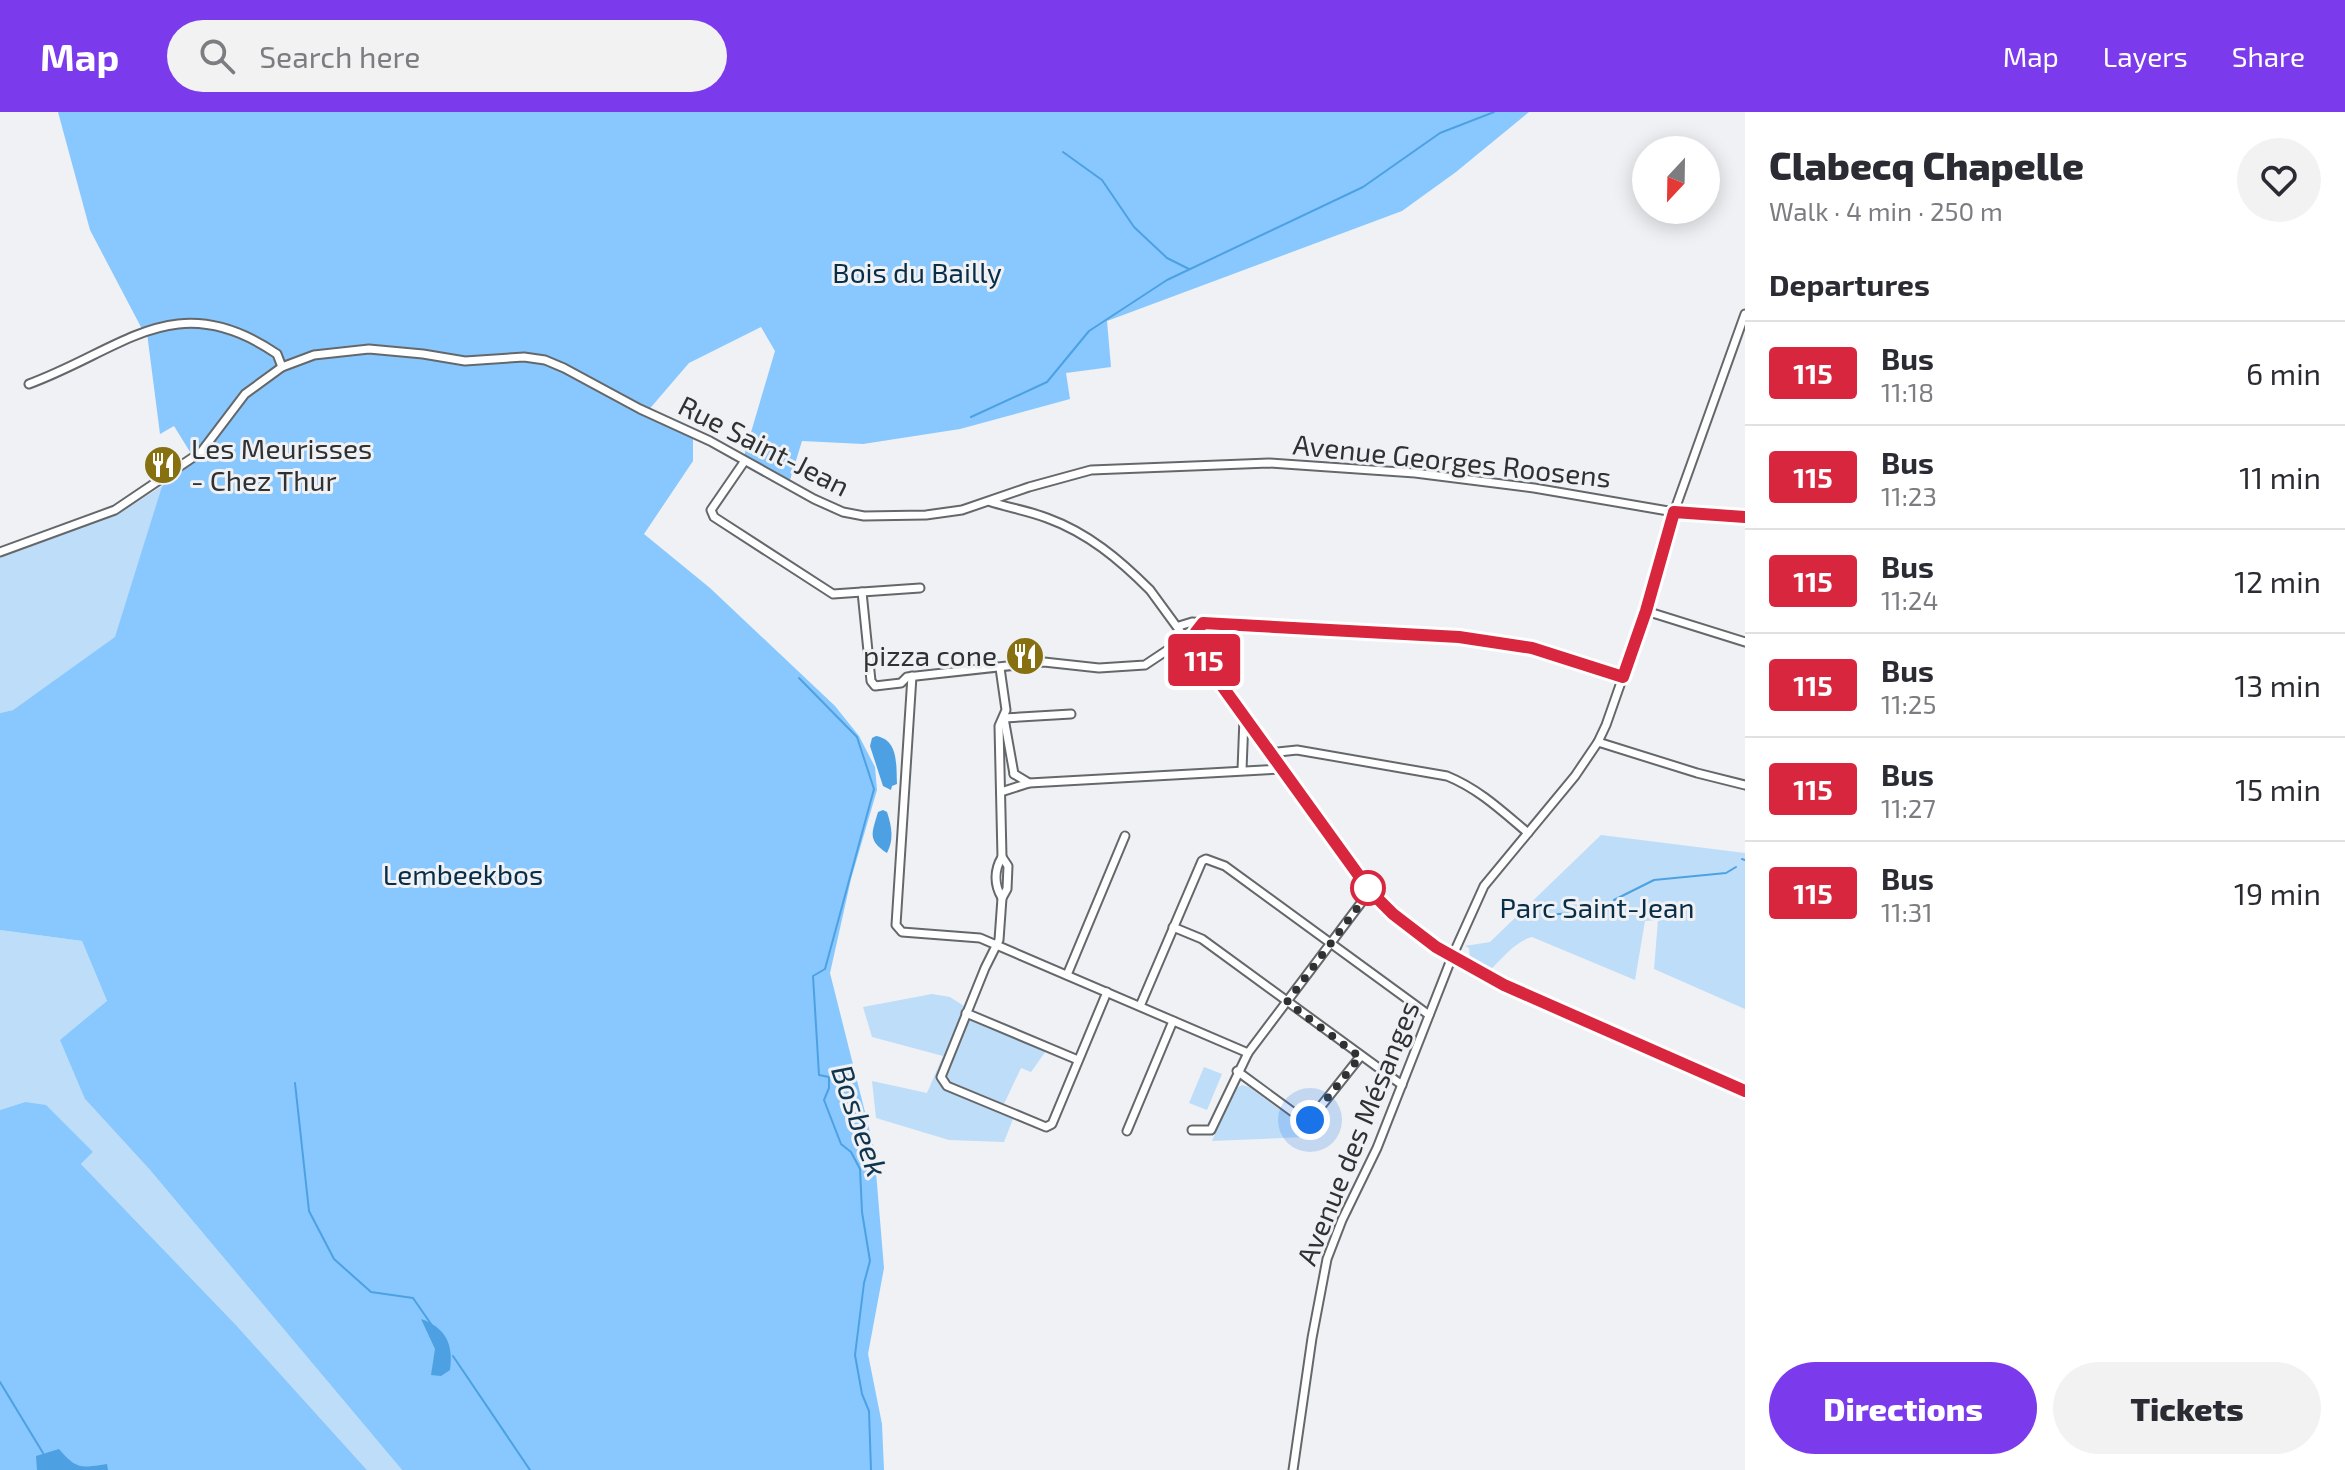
<!DOCTYPE html>
<meta charset="utf-8">
<style>
body{margin:0;font-family:"Exo 2",sans-serif;background:#f2f2f3;color:#2b2b33;height:100vh;display:flex;flex-direction:column;font-size:30px;white-space:nowrap}
*{box-sizing:border-box;margin:0}
p{font-size:26px;color:#7c7c81}
.icon{flex:none;width:44px;height:44px;fill:none;stroke:currentColor;stroke-width:2;stroke-linecap:round;stroke-linejoin:round}
.map{position:relative;flex:1;overflow:hidden}
.details{display:flex;flex-direction:column;background:#fff;width:600px}
.details>*{flex:none}
.badge{padding:0 16px;border-radius:6px;font-size:28px;line-height:52px}
.needle{width:52px;rotate:202deg}
.buttons{position:absolute;left:1632px;top:24px;display:grid;gap:16px}
.buttons a{display:grid;place-items:center;width:88px;height:88px;border-radius:50%;background:#fff;box-shadow:0 4px 20px #0003;font-size:40px}
.you{position:absolute;width:40px;height:40px;margin:-20px;border:6px solid #fff;border-radius:50%;background:#1a73e8;box-shadow:0 0 0 12px #1a73e833}
.map>.badge{position:absolute;translate:-50% -50%;box-shadow:0 0 0 4px #fff}
h2{padding:0 24px;font-size:30px;line-height:72px}
.round{display:grid;place-items:center;flex:none;width:84px;height:84px;border-radius:42px;background:#f2f2f3}
.overview{display:flex;align-items:center;justify-content:space-between;height:136px;padding:0 24px}
h1{font-size:38px;font-weight:800;line-height:60px}
.primary-button{display:flex;gap:16px;margin-top:auto;padding:16px 24px}
.primary-button a{flex:1;height:92px;border-radius:48px;background:#7c3aed;color:#fff;font-size:32px;font-weight:800;line-height:92px;text-align:center}
.primary-button a+a{background:#f2f2f3;color:#2b2b33}
ul{padding:0;list-style:none}
li{display:flex;align-items:center;gap:24px;height:104px;padding:0 24px;border-top:2px solid #e1e1e2}
li div{flex:1}
li b{display:block;font-size:30px}
li em{font-style:normal}
li .badge{min-width:88px;font-weight:700;text-align:center}
header{display:flex;align-items:center;gap:48px;box-sizing:border-box;height:112px;padding:0 40px;background:#7c3aed;color:#fff}
header strong{font-size:38px}
nav{display:flex;gap:44px;margin-inline-start:auto;font-size:28px}
.search{width:560px;height:72px;background:#f2f2f3;display:flex;align-items:center;gap:20px;box-sizing:border-box;padding:0 28px;border-radius:44px;color:#7c7c81;font-size:30px}
main{display:flex;flex:1;min-height:0}
.map>svg:first-child{display:block}
.green{fill:#beddf8}
.forest{fill:#88c8fe}
.water{fill:#4da1e2}
.lines{fill:none;stroke-linecap:round;stroke-linejoin:round}
.stream{stroke:#4da1e2;stroke-width:2}
.street-casing{stroke:#65686a;stroke-width:11}
.street{stroke:#fff;stroke-width:7}
.line-casing{stroke:#fff;stroke-width:18}
.line{stroke:#d7263d;stroke-width:12}
.walk{stroke:#303132;stroke-width:8;stroke-dasharray:0 14.4}
.stop-dot{fill:#fff;stroke:#d7263d;stroke-width:4}
.labels{text-anchor:middle;stroke-width:6;stroke-linejoin:round;paint-order:stroke}
.park-label{font-size:28px;fill:#082d47;stroke:#eff1f4}
.street-label{font-size:28px;fill:#303132;stroke:#eff1f4}
.poi-label{font-size:28px;fill:#303132;stroke:#eff1f4;text-anchor:start}
.water-label{font-size:30px;font-style:italic;fill:#10344e;stroke:#eff1f4}
</style>
<header>
<strong>Map</strong>
<div class="search"><svg class="icon" aria-label="search" viewBox="0 0 24 24"><circle cx="10" cy="10" r="6"/><path d="M15 15l6 6"/></svg>Search here</div>
<nav><a>Map</a><a>Layers</a><a>Share</a></nav>
</header>
<main>
<div class="map">
<svg width="1745" height="1358" viewBox="0 0 1745 1358">
<rect width="100%" height="100%" fill="#eff1f4"/>
<g class="green">
<path d="M162,374l-46,151 -103,73 -13,3v-156l120,-44z"/>
<path d="M1601,723l144,18v156l-91,-40 4,-49 -13,1 -10,59 -103,-43c-18,5 -28,20 -42,33l-20,-12 -1,-10 -4,-2 25,-4z"/>
<path d="M0,818l82,11 25,60 -22,98 65,71 252,300h-35l-131,-145 -155,-161 12,-12 -68,-50 -25,8z"/>
<path d="M932,882l18,3 14,9 -3,10 85,35 -15,21 -10,-4 -18,38 10,13 -9,23 -55,-2 -73,-22 -4,-37 55,12 16,-37 -71,-19 -9,-30z"/>
<path d="M1204,955l18,7 -15,36 -18,-7z"/>
<path d="M1242,973l7,2 53,39 2,11 -92,4 23,-52z"/>
</g>
<g class="forest">
<path d="M58,0h1471l-73,60 -54,39 -295,110 4,46 -45,6 4,26 -110,30 -97,15 -61,-3 -12,39 -46,-24 31,-105 -14,-24 -72,36 -43,50 47,26v22l-49,73 66,54 125,118 24,30 16,31 2,23 -26,89 -21,94 44,175 10,120 -16,86 14,70 2,46h-482l-252,-300 -65,-71 -25,-59 47,-39 -25,-60 -82,-11v-217l13,-3 102,-73 47,-151 33,-26 -21,-34 -14,8 -13,-101 -5,-4 -52,-99z"/>
<path d="M25,990l21,3 47,47 -12,12 155,161 131,145h-367v-360z"/>
</g>
<g class="water">
<path d="M876,624c23,4 20,29 21,48l-5,2 -1,4 -8,-4 -13,-40 2,-8z"/>
<path d="M883,698l4,2c5,15 7,28 0,41 -20,-13 -15,-20 -9,-41z"/>
<path d="M421,1207c24,8 33,25 29,51l-9,6 -10,-1 4,-26z"/>
<path d="M59,1337c18,21 22,19 48,15l1,6h-71l-1,-14z"/>
</g>
<g class="lines">
<g class="stream">
<path d="M1063,40l39,28 32,47 33,31 22,11"/>
<path d="M971,305l76,-35 42,-51 78,-51 196,-93 77,-54 54,-21"/>
<path d="M799,566l58,59 17,52 -49,180 -12,7 6,99 10,2v11l-5,12 17,44 10,8 9,17 2,43 8,49 -6,22 -9,72 7,39 7,17 2,59"/>
<path d="M1742,747l3,1"/>
<path d="M1614,788l40,-20 72,-7 10,-6"/>
<path d="M1543,803l32,-2 30,-10"/>
<path d="M295,971l14,128 25,48 37,33 42,6 18,26"/>
<path d="M453,1244l77,114"/>
<path d="M0,1270l43,71"/>
</g>
<g class="street-casing">
<g id="street">
<path d="M29,272c95,-35 147,-99 248,-30l5,13"/>
<path d="M744,350l-33,48 3,7 119,77 87,-6"/>
<path d="M991,390c19,6 38,9 56,16 41,15 72,41 103,72l220,301c61,63 139,97 218,132 52,23 104,46 157,68"/>
<path d="M0,440l115,-42 86,-58 44,-58 37,-27 32,-12 55,-6 54,5 42,7 59,-4 21,3 19,8 76,41 70,32 104,58 29,13 21,4 62,-1 36,-5 67,-23 62,-17 178,-7 146,10 119,15 140,24 71,5"/>
<path d="M862,480l9,89 4,5 26,-3 6,-6 137,-15 55,6 46,-3 42,-28"/>
<path d="M1646,499l99,31"/>
<path d="M1179,514l13,-4 267,15 73,11 91,29"/>
<path d="M1194,534l2,-14 7,-9"/>
<path d="M1000,556l6,42 -7,16 3,131c-8,13 -8,28 0,41"/>
<path d="M912,564l-16,249 6,7 78,6 268,115"/>
<path d="M1004,606l67,-4"/>
<path d="M1004,606l10,56"/>
<path d="M1598,630l99,31 48,12"/>
<path d="M1269,641l28,-3 150,26c32,13 55,35 81,57"/>
<path d="M1242,658l2,-52"/>
<path d="M1029,671l252,-14"/>
<path d="M1001,680l28,-9 -15,-9"/>
<path d="M1002,745l6,9 -1,23 -5,9 -3,42 -14,28 -44,109 6,9 99,41 6,-3 55,-132"/>
<path d="M1173,815l29,12 200,146"/>
<path d="M1067,863l58,-139"/>
<path d="M1140,894l62,-145 4,-2 19,7 204,149"/>
<path d="M966,901l112,47"/>
<path d="M1237,959l64,47 9,2 50,-63"/>
<path d="M1192,1018h19l37,-77 122,-162"/>
<path d="M1127,1019l46,-110"/>
<path d="M1293,1358l19,-132 15,-79 15,-39 35,-72 75,-191 32,-71 91,-110 23,-34 8,-17 40,-114 28,-99 71,-198"/>
</g>
</g>
<use href="#street" class="street"/>
</g>
<g class="lines">
<g class="line-casing">
<path id="line" d="M1745,405l-71,-5 -28,99 -23,66 -91,-29 -73,-11 -256,-14 -7,9 -2,15 176,244 23,23 43,33 68,38 241,106"/>
</g>
<use href="#line" class="line"/>
<path class="walk" d="M1310,1008l50,-63 -73,-55 83,-111 -2,-3"/>
</g>
<defs>
<g id="restaurant-disc" transform="scale(2)"><circle r="9.5" fill="#867010" stroke="#eff1f4"/><path d="M-5-6h1v4h1v-4h1v4h1v-4h1v5L-1.5 .5V6h-2V.5L-5-1ZM5-6V6H3V1.5H1.5Q1.5-4 5-6Z" fill="#fff"/></g>
</defs>
<g fill-rule="evenodd">
<use href="#restaurant-disc" x="163" y="353"/>
<use href="#restaurant-disc" x="1025" y="544"/>
</g>
<circle class="stop-dot" cx="1368" cy="776" r="16"/>
<g class="labels">
<g class="park-label">
<text x="917" y="171">Bois du Bailly</text>
<text x="463" y="773">Lembeekbos</text>
<text x="1597" y="806">Parc Saint-Jean</text>
</g>
<g class="street-label">
<text transform="translate(764 334) rotate(27)" y="10">Rue Saint-Jean</text>
<text transform="translate(1452 349) rotate(6)" y="10">Avenue Georges Roosens</text>
<text transform="translate(1358 1021) rotate(-68)" y="10">Avenue des Mésanges</text>
</g>
<g class="poi-label">
<text x="191" y="347">Les Meurisses<tspan x="191" dy="32">- Chez Thur</tspan></text>
<text x="997" y="554" text-anchor="end">pizza cone</text>
</g>
<g class="water-label">
<text transform="translate(859 1009) rotate(71)" y="10">Bosbeek</text>
</g>
</g>
</svg>
<div class="buttons">
<a><svg class="needle" viewBox="-14 -14 28 28"><path d="M0-13l5 13h-10z" fill="#e53935"/><path d="M0 13l5-13h-10z" fill="#7c7c81"/></svg></a>
</div>
<div class="you" style="left:1310px;top:1008px"></div>
<b class="badge" style="left:1204px;top:548px;background:#d7263d;color:#fff">115</b>
</div>
<section class="details">
<div class="overview"><div><h1>Clabecq Chapelle</h1><p>Walk · 4 min · 250 m</p></div><a class="round"><svg class="icon" aria-label="heart" viewBox="0 0 24 24"><path d="M12 20l-8-8c-3-5 5-10 8-4 3-6 11-1 8 4z"/></svg></a></div>
<h2>Departures</h2>
<ul>
<li><span class="badge" style="background:#d7263d;color:#fff">115</span><div><b>Bus</b><p>11:18</p></div><em>6 min</em></li>
<li><span class="badge" style="background:#d7263d;color:#fff">115</span><div><b>Bus</b><p>11:23</p></div><em>11 min</em></li>
<li><span class="badge" style="background:#d7263d;color:#fff">115</span><div><b>Bus</b><p>11:24</p></div><em>12 min</em></li>
<li><span class="badge" style="background:#d7263d;color:#fff">115</span><div><b>Bus</b><p>11:25</p></div><em>13 min</em></li>
<li><span class="badge" style="background:#d7263d;color:#fff">115</span><div><b>Bus</b><p>11:27</p></div><em>15 min</em></li>
<li><span class="badge" style="background:#d7263d;color:#fff">115</span><div><b>Bus</b><p>11:31</p></div><em>19 min</em></li>
</ul>
<div class="primary-button"><a>Directions</a><a>Tickets</a></div>
</section>
</main>
